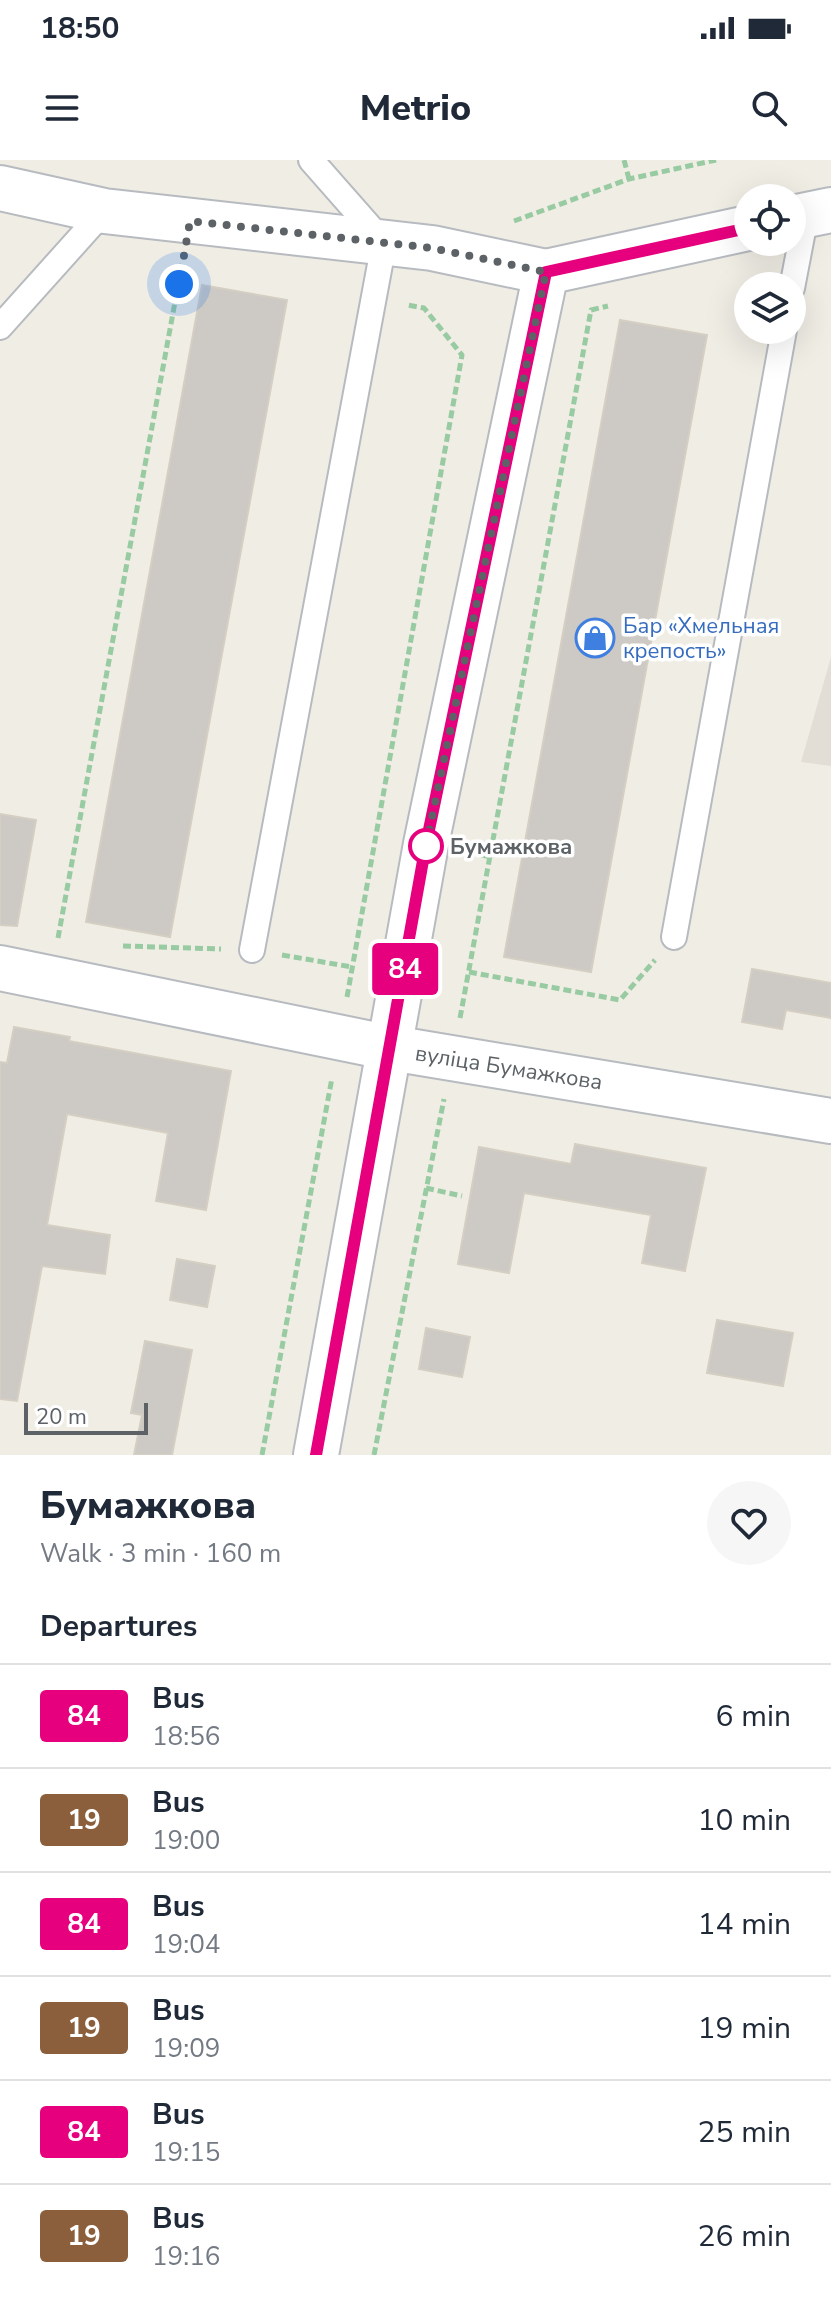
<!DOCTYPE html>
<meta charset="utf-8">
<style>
body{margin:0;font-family:"Nunito Sans",sans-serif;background:#f6f6f7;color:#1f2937;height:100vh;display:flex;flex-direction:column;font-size:30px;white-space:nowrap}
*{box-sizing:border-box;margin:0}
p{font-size:26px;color:#747a83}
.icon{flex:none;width:44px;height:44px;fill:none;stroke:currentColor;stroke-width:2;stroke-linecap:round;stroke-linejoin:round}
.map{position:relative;height:1295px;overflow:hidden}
.sheet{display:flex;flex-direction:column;background:#fff;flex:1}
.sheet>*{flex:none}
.badge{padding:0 16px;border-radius:6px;font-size:28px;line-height:52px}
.tools{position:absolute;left:734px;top:24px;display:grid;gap:16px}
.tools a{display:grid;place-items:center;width:72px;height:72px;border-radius:50%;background:#fff;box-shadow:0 8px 32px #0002;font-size:40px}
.scale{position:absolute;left:24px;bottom:20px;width:124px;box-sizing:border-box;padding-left:8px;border:4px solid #5c6266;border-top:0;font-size:22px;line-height:28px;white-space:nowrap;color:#5c6266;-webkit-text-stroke:6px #fff;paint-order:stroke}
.you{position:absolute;width:40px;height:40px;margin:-20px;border:6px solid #fff;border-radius:50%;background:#1a73e8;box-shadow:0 0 0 12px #1a73e833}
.map>.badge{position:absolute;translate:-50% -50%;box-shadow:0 0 0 4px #fff}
h2{padding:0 40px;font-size:30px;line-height:72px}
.round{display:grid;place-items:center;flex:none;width:84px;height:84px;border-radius:42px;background:#f6f6f7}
.summary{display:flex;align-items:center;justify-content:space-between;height:136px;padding:0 40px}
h1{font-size:38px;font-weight:800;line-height:60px}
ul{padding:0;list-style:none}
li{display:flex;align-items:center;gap:24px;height:104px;padding:0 40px;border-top:2px solid #e0e1e3}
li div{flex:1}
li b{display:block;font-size:30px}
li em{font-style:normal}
li .badge{min-width:88px;font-weight:700;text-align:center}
.status{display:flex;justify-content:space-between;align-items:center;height:56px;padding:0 40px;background:#fff;direction:ltr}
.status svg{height:22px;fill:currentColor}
header{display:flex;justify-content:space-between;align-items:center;height:104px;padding:0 40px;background:#fff;font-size:36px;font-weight:800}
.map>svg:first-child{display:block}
.education{fill:#e2ded6}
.building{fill:#cdc9c4;stroke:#d5cec3;stroke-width:2}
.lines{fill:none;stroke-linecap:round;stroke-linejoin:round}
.service-casing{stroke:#b7bbc0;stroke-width:28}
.minor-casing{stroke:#b7bbc0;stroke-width:48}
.tertiary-casing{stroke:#b7bbc0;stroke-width:48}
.path{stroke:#98cba2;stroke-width:5;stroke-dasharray:8 4;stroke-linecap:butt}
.service{stroke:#fff;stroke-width:24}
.minor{stroke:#fff;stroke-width:44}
.tertiary{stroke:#fff;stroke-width:44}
.line-casing{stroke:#fff;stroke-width:18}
.line{stroke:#e6007e;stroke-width:12}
.walk{stroke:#5c6266;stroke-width:8;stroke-dasharray:0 14.4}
.stop-dot{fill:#fff;stroke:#e6007e;stroke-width:4}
.labels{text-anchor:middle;stroke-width:7;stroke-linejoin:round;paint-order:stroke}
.shop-label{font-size:22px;fill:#366cbe;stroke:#fff;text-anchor:start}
.stop-label{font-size:22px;font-weight:bold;fill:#5c6266;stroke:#fff;text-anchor:start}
.street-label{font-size:22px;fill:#5c6266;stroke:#fff}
</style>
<div class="status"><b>18:50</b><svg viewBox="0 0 49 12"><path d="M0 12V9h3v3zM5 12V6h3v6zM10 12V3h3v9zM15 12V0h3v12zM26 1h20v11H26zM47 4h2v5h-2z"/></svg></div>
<header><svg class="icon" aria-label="menu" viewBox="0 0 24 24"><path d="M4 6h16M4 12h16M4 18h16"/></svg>Metrio<svg class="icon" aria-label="search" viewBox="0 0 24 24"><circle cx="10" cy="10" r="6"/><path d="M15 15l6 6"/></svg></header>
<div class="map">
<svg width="831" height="1295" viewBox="0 0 831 1295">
<rect width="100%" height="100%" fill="#f0ede5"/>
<path class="education" d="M831,497v109l-30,-4z"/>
<g class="building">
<path d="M202,125l85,15 -117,637 -84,-15z"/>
<path d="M620,160l87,15 -116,637 -87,-15z"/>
<path d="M0,654l36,6 -19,106 -17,-1z"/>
<path d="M752,809l79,14v35l-45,-8 -4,19 -40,-7z"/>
<path d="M14,867l56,10 -1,4 162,30 -25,139 -50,-9 12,-68 -101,-19 -20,111 63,10 -5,39 -63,-8 -25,135 -17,-2v-337l7,1z"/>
<path d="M575,984l131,24 -21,103 -43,-8 9,-48 -127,-22 -15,80 -51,-9 21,-117 92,17z"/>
<path d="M177,1099l38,7 -8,41 -37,-7z"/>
<path d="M717,1160l76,13 -10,53 -76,-13z"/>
<path d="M426,1168l44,9 -8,40 -43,-8z"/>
<path d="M145,1181l47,9 -20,105h-38l8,-40 -11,-2z"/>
</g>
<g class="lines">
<g class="service-casing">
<g id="service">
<path d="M792,128l14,-73"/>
<path d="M0,167l104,-116"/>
<path d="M674,777l110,-607"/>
<path d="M252,790l132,-707 -73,-83"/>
</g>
</g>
<g class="minor-casing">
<g id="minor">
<path d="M0,28l104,23 328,37 114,24"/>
<path d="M0,808l391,80 440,73"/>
</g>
</g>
<g class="tertiary-casing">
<g id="tertiary">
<path d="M792,58l39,-8"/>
<path d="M316,1295l110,-611 120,-572 202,-44"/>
</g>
</g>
<g class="path">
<path d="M624,0l5,19"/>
<path d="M514,61l115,-42 87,-19"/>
<path d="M468,692l22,5"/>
<path d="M58,778l124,-674"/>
<path d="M123,786l98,3"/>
<path d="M282,795l70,12"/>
<path d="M469,812l151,28 35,-40"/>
<path d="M347,837l115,-642 -38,-47 -17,-3"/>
<path d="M460,858l131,-708 17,-4"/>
<path d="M426,1028l36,8"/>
<path d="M262,1295l70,-377"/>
<path d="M374,1295l70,-356"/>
</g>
<use href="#service" class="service"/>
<use href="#minor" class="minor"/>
<use href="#tertiary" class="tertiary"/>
</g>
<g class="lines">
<g class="line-casing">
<path id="line" d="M316,1295l110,-611 120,-572 202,-44"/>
</g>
<use href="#line" class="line"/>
<path class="walk" d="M179,124l11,-63 242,27 114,24 -120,574"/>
</g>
<defs>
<g id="shop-ring" transform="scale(2)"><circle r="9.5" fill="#fff" stroke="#3f7fe0" stroke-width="1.5"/><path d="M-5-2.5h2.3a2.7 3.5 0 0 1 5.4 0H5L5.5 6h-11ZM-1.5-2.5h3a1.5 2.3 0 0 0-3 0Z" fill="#3f7fe0"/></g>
</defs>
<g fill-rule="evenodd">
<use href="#shop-ring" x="595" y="478"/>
</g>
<circle class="stop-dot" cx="426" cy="686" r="16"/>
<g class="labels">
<g class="shop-label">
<text x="623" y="473">Бар «Хмельная<tspan x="623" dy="25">крепость»</tspan></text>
</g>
<g class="stop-label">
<text x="450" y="694">Бумажкова</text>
</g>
<g class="street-label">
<text transform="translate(509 907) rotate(9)" y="8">вуліца Бумажкова</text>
</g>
</g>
</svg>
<div class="tools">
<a><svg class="icon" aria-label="locate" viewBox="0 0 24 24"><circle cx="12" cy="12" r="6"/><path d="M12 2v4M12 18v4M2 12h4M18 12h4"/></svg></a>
<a><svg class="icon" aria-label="layers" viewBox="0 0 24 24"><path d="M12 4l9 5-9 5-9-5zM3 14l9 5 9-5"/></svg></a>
</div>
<div class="scale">20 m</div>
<div class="you" style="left:179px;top:124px"></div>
<b class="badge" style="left:405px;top:809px;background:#e6007e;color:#fff">84</b>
</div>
<section class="sheet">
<div class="summary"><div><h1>Бумажкова</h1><p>Walk · 3 min · 160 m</p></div><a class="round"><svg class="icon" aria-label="heart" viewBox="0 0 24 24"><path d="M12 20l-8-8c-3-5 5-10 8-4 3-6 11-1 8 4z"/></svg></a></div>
<h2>Departures</h2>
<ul>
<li><span class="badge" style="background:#e6007e;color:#fff">84</span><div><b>Bus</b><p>18:56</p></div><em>6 min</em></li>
<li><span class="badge" style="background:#8b5e3c;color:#fff">19</span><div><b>Bus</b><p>19:00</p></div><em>10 min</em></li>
<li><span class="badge" style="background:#e6007e;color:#fff">84</span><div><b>Bus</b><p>19:04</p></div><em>14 min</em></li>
<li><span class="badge" style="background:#8b5e3c;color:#fff">19</span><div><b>Bus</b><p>19:09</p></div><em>19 min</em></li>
<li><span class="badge" style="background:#e6007e;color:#fff">84</span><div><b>Bus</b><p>19:15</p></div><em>25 min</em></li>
<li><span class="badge" style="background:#8b5e3c;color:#fff">19</span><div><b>Bus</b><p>19:16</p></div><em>26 min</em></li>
</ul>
</section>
